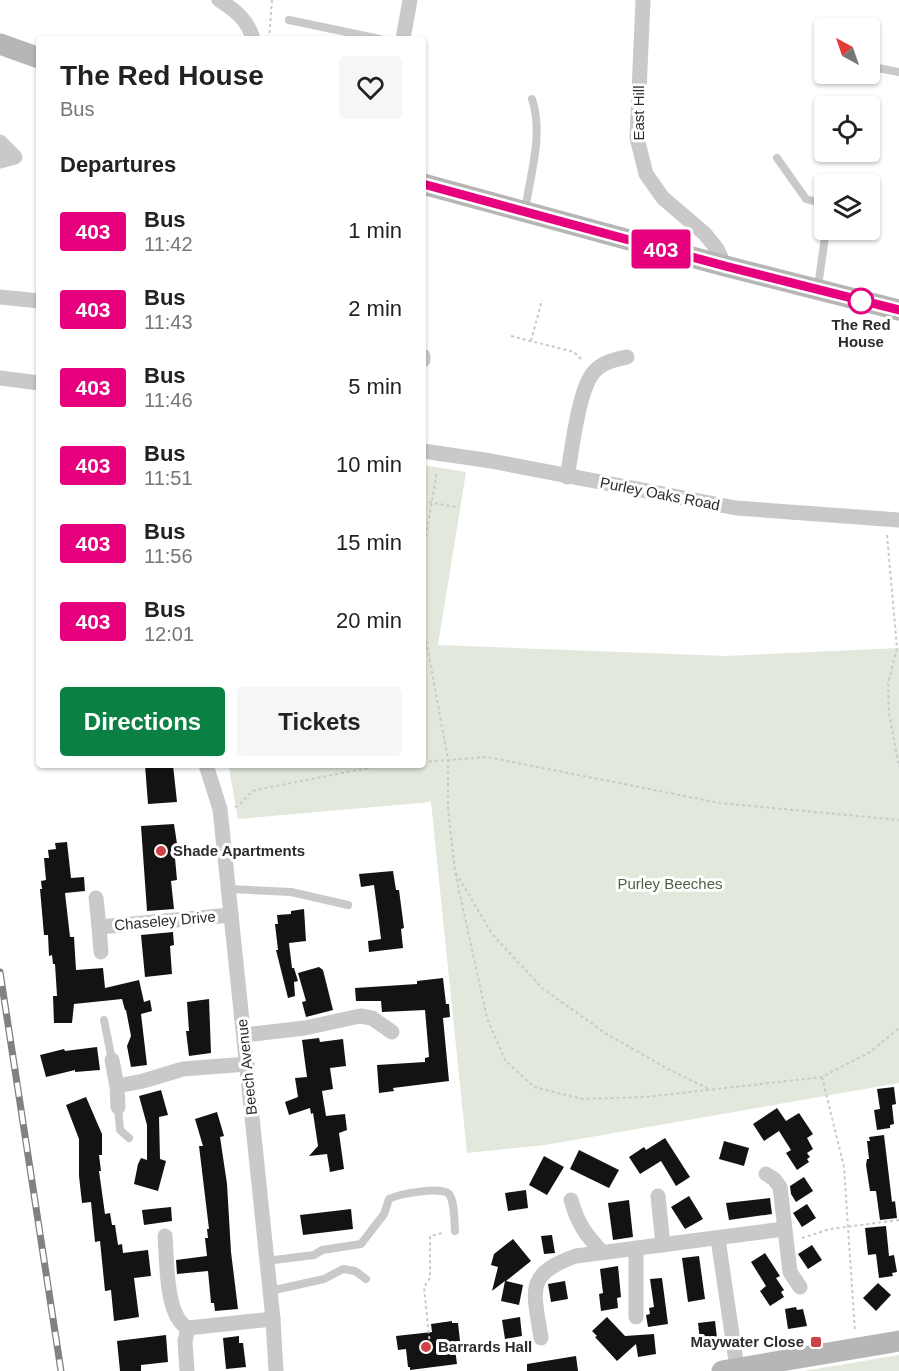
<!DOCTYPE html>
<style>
body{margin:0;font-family:Arial,sans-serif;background:#f6f6f6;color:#222;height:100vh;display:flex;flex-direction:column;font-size:22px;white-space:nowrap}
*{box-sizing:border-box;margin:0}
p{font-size:20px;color:#767676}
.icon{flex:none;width:33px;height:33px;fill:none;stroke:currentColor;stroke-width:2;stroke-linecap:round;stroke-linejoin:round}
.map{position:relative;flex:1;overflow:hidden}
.details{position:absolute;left:36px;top:36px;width:390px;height:732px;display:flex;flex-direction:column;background:#fff;border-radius:6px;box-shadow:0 2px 4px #0004}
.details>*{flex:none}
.badge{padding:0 12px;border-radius:4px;font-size:21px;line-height:39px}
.needle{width:39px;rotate:320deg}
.fabs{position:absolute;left:814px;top:18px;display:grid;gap:12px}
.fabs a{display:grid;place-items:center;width:66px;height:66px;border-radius:6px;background:#fff;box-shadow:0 2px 4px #0004;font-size:30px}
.map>.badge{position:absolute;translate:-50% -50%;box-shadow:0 0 0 3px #fff}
h2{padding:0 24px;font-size:22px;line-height:54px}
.round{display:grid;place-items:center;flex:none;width:63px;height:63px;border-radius:6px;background:#f6f6f6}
.summary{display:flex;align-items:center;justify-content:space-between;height:102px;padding:0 24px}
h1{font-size:28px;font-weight:800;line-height:45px}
.action{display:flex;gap:12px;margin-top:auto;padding:12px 24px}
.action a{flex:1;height:69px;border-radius:6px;background:#0b8043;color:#fff;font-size:24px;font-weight:800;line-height:69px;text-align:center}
.action a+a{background:#f6f6f6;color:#222}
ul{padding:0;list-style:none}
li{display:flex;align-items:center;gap:18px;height:78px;padding:0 24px}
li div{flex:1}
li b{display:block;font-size:22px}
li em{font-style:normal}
li .badge{min-width:66px;font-weight:700;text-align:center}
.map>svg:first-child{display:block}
.green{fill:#e2e8dc}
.building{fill:#131313}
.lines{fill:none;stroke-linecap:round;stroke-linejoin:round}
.path{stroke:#c9c9c9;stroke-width:2;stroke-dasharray:3 3;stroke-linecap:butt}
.lane{stroke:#c9c9c9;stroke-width:8}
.street{stroke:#c9c9c9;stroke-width:15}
.secondary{stroke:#b6b6b6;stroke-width:21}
.rail-casing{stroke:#818181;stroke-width:7}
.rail{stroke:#fff;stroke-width:4.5;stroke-dasharray:14;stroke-linecap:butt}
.line-casing{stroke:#fff;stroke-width:14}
.line{stroke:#e6007e;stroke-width:9}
.stop-dot{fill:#fff;stroke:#e6007e;stroke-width:3}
.poi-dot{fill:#ce4446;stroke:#fff;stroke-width:2}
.labels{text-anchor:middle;stroke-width:6;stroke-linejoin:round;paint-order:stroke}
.street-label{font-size:15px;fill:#2c2c2c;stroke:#fff}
.stop-label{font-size:15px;font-weight:bold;fill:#2c2c2c;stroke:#fff}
.poi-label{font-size:15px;font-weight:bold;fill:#2c2c2c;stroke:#fff;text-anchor:start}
.park-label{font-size:15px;fill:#4e6240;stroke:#fff}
</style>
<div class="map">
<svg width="899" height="1371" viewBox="0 0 899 1371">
<rect width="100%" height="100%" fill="#fff"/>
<g class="green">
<path d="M423,465l43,7 -28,173 288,11 173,-8v435l-354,62 -78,8 -36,-351 -193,17 -9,-51 23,-3h171z"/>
<path d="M899,1355v16h-95z"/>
</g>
<g class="building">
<path d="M145,765h28l4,37 -29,2z"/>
<path d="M174,824l5,33 -4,1 2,22 -6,1 3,28 -27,2 -6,-85z"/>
<path d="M67,842l4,36 13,-1 1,14 -20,2 5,44h4l2,33 27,-2 2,20 34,-8 5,22 6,-2 2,11 -11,3 6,51 -16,2 -4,-21 4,-10 -5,-26h-1l-3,-11 -48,5 -2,19h-18l-1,-27h4l-2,-32h-2l-1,-9 -3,1 -1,-21h-4l-4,-46h2l-1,-8 5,-1 -2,-22h5l-1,-8 8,-1 -1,-6z"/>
<path d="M393,871l3,19h3l5,38 -3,1 2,19 -34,4 -1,-11 13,-2 -3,-24 -4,-30 -13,2 -2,-13z"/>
<path d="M304,909l2,32 -17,2 3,25h2l4,13 -4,1 1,14 -7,2 -12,-48h2l-3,-26h3l-1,-9 14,-1v-3z"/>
<path d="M173,932l1,13 -4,1 2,28 -27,3 -4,-42z"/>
<path d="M319,967l4,3 10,40 -27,7 -4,-15 4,-1 -8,-28z"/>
<path d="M443,978l3,26h3l1,13 -7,1 6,63 -56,7 1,3 -15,2 -2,-28 48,-3v-4l4,-1 -4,-47 -43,2 -1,-11h-25l-1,-13 62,-4v-3z"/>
<path d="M209,999l2,54 -22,3 -3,-25h3l-2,-29z"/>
<path d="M319,1038l1,4 23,-3 3,27 -16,2 3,21 -11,2 4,25 19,-2 2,16 -8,3 5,36 -14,3 -3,-18 -18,2 9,-10 -5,-33 -2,1 -1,-6 -21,7 -4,-13 13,-5 -3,-19 12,-1 -5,-37z"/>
<path d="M97,1047l3,23 -25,2v-2l-29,7 -6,-22 24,-6 1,2z"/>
<path d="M894,1087l2,17 -4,1 2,19 -4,1v3l-13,2 -3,-20 6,-1 -3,-20z"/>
<path d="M161,1090l7,25 -9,2 1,42 6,2 -8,30 -24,-7 4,-20 3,-6 6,2v-35l-8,-29z"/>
<path d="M86,1097l16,37v21h-3l2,16h-2l6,43 5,-1 2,12h3l3,20 4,-1 1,9 25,-3 3,26 -17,2 5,39 -25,4 -3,-31 -6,1 -5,-50 -5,1 -4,-40 -9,1 -3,-27v-37l-13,-34z"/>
<path d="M777,1108l9,13 13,-8 14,21 -6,4 6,11 -6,4 3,4 -3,2 2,3 -12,8 -11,-17 5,-3 -12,-19 -15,10 -11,-17z"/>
<path d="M217,1112l7,24 -4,1 7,47 4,68 7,57 -23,2 -1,-8h-3l-3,-32 -31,3 -1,-14 31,-4 -2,-18h3l-1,-9h2l-10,-83h4l-8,-27z"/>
<path d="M884,1135l8,67 3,-1 2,17 -17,2 -4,-29h-6l-4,-26 1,-6h2l-2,-18h3l-1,-4z"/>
<path d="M665,1138l25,39 -14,9 -15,-25 -21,13 -11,-17 15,-10 2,3z"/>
<path d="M724,1141l25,7 -5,18 -25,-7z"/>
<path d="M579,1150l40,20 -10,18 -39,-19z"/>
<path d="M544,1156l20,11 -17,28 -18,-10z"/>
<path d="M804,1177l9,14 -17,11 -5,-8 -1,-8z"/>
<path d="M526,1190l2,18 -20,3 -3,-18z"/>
<path d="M689,1196l14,23 -18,10 -14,-22z"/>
<path d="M770,1198l2,16 -43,6 -3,-17z"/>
<path d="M629,1200l4,37 -20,3 -5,-37z"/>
<path d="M807,1204l9,14 -14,9 -9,-14z"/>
<path d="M171,1207l1,14 -28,4 -2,-15z"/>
<path d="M351,1209l2,20 -50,6 -3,-20z"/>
<path d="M886,1226l3,30 5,-1 3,17 -5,1 1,3 -14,2 -3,-24 -8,1 -3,-27z"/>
<path d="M552,1235l3,18 -11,1 -3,-18z"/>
<path d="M513,1239l18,22 -25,20 17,4 -4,20 -18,-4 4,-20 -13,10 6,-24 -7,-2 3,-11z"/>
<path d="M812,1245l10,15 -14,9 -10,-15z"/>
<path d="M765,1253l15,23 -4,2 8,12 -3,2 3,5 -14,9 -10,-15 6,-5 -15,-24z"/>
<path d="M699,1256l6,43 -17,3 -6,-44z"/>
<path d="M618,1266l3,31 -4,1 1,10 -17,3 -2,-17 4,-1 -3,-24z"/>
<path d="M662,1278l6,46 -20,3 -2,-12 4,-1 -1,-6 5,-1 -4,-28z"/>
<path d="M565,1281l3,18 -17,3 -3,-18z"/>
<path d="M878,1283l13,12 -15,16 -13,-13z"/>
<path d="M796,1307l1,3 6,-1 4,17 -19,3 -3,-20z"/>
<path d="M520,1317l2,19 -17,3 -3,-19z"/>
<path d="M607,1317l18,19 29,-2 2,20 -18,3 -2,-13 -19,17 -22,-24 2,-1 -5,-5z"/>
<path d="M452,1321v2h6l2,18 -6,1 3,22 -47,6v-3h-2l-2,-18 -8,1 -2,-14 36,-4 -1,-8z"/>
<path d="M715,1321l2,17 -17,2 -2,-17z"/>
<path d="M166,1335l2,27 -27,3v6h-21l-3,-30z"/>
<path d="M239,1336v7h4l3,24 -20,2 -3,-31z"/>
<path d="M576,1356l2,15h-51v-7z"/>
</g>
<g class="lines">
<g class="path">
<path d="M269,39l3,-39"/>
<path d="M511,336l63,16 9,9"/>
<path d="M531,341l11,-41"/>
<path d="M423,501l33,6"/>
<path d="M887,535l10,113 -9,35 1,30 10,54"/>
<path d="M423,540h2l1,-4 11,-65"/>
<path d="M423,636l4,9 21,115v48l7,64 32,146 18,42 29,27 49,12 63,-2 176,-20 48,-25 29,-24"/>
<path d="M423,762l64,-5 233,46 179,17"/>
<path d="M235,807c8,-4 12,-12 20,-17l129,-25"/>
<path d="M456,873l36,61 50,54 63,45 63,36 43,21"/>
<path d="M822,1077l22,90 11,165"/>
<path d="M802,1238l28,-9 69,-9"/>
<path d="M430,1345l-6,-58 6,-9v-42l13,-3"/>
</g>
<g class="lane">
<path d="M289,20l91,19"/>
<path d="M870,61l8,7 21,4"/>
<path d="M777,158l29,41 11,3 8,6"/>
<path d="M525,211c5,-36 19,-77 7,-112"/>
<path d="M818,287l8,-57"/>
<path d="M228,889l63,3 57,13"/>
<path d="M104,1020l8,40"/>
<path d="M118,1107l2,23 9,8"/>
<path d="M266,1261l48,-6 8,-5 39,-6 23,-30 5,-15c9,-5 53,-13 60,-5 6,8 5,27 6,37"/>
<path d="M270,1291l54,-12 19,-10 12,2 11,8"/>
</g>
<g class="street">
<path d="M219,0c16,10 29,20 34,39"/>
<path d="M643,0l-6,138 9,36 17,24 42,36 12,15 8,17"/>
<path d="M403,39l7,-39"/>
<path d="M0,142l15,15 -15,4"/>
<path d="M0,297l39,4"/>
<path d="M423,356v4"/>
<path d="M0,378l39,5"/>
<path d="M423,451l68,10 245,47 163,12"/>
<path d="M567,477c5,-26 11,-85 26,-104 9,-11 21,-13 34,-16"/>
<path d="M206,765l14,44 53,510 3,52"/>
<path d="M96,898l3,29 132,-12"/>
<path d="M99,927l2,25"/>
<path d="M244,1035l61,-7 55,-12 12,2 20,14"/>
<path d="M112,1060l5,26 26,-5 40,-12 64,-5"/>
<path d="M117,1086l1,21"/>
<path d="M766,1174l8,5 6,8 10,85 10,15"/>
<path d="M658,1196l5,49"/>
<path d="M571,1200c7,24 14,34 31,52"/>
<path d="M165,1236c2,23 0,81 23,92l85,-9"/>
<path d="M718,1239l19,129"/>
<path d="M636,1248v69"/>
<path d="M541,1338c-7,-47 -17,-64 35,-82l208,-27"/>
<path d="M187,1371l-2,-30 3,-13"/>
</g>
<g class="secondary">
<path d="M0,44l39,14"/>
<path d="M423,184l302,82 174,44"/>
<path d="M722,1371l177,-30"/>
</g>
<g class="rail-casing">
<path id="rail" d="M0,972l61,399"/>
</g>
<use href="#rail" class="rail"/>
</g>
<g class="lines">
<g class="line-casing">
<path id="line" d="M423,184l302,82 174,44"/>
</g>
<use href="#line" class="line"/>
</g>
<circle class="stop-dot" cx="861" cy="301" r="12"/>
<g class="poi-dot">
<circle cx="161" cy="851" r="6"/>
<rect x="810" y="1336" width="12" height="12" rx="3"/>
<circle cx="426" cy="1347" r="6"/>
</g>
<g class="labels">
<g class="street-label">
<text transform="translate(639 113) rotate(-90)" y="5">East Hill</text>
<text transform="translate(660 494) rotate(11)" y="5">Purley Oaks Road</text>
<text transform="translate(165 921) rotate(-5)" y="5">Chaseley Drive</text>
<text transform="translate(247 1067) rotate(-96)" y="5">Beech Avenue</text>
</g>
<g class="stop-label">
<text x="861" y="330">The Red<tspan x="861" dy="17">House</tspan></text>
</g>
<g class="poi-label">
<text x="173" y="856">Shade Apartments</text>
<text x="804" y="1347" text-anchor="end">Maywater Close</text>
<text x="438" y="1352">Barrards Hall</text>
</g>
<g class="park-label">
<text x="670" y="889">Purley Beeches</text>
</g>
</g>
</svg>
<div class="fabs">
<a><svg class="needle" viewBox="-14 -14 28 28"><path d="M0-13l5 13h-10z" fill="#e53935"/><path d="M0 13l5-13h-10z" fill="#767676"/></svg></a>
<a><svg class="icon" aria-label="locate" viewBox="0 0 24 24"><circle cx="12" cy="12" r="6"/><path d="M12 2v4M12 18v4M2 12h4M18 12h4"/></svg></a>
<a><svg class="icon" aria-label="layers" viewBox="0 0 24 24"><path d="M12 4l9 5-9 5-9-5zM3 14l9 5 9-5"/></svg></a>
</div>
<b class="badge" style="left:661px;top:249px;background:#e6007e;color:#fff">403</b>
<section class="details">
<div class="summary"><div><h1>The Red House</h1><p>Bus</p></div><a class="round"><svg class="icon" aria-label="heart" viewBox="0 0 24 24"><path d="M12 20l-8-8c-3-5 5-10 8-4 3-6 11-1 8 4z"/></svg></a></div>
<h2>Departures</h2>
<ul>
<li><span class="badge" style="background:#e6007e;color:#fff">403</span><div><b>Bus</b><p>11:42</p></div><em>1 min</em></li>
<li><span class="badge" style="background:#e6007e;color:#fff">403</span><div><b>Bus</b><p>11:43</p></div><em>2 min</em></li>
<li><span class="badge" style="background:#e6007e;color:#fff">403</span><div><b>Bus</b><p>11:46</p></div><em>5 min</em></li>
<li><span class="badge" style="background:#e6007e;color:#fff">403</span><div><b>Bus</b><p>11:51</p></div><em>10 min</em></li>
<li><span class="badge" style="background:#e6007e;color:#fff">403</span><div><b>Bus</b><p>11:56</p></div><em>15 min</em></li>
<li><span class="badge" style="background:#e6007e;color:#fff">403</span><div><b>Bus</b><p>12:01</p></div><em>20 min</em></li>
</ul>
<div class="action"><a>Directions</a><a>Tickets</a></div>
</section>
</div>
